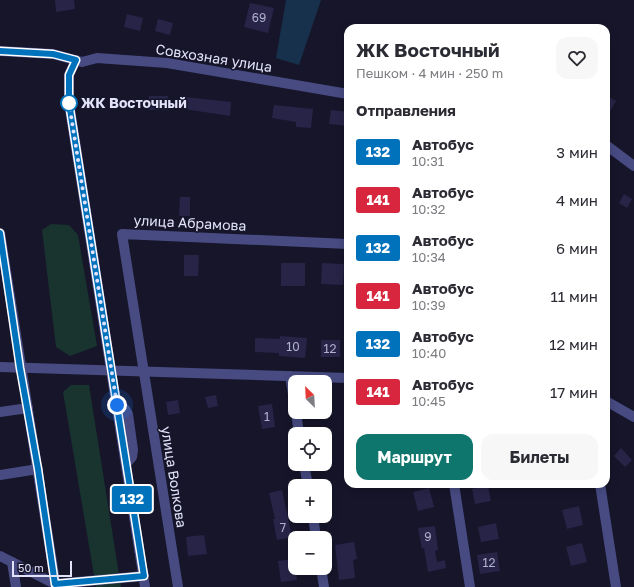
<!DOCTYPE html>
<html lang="ru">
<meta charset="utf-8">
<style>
body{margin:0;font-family:"Golos Text",sans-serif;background:#f7f7f7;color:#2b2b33;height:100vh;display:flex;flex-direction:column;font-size:15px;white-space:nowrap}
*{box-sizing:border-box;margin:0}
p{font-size:13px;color:#7c7c81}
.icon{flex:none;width:22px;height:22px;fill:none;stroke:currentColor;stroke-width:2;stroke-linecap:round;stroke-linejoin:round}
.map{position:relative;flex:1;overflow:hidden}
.side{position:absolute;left:344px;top:24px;width:266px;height:464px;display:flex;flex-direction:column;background:#fff;border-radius:12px;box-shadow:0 2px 10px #0003}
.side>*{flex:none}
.badge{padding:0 8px;border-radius:3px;font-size:14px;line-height:26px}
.needle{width:26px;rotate:336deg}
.fabs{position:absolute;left:288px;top:375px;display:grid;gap:8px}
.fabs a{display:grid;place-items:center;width:44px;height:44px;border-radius:8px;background:#fff;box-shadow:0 2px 10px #0003;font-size:20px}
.scale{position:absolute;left:12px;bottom:10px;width:60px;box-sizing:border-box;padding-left:4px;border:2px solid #e2e2fb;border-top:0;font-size:11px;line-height:14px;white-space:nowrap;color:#e2e2fb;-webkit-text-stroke:3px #16152a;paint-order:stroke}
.you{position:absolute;width:20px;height:20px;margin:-10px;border:3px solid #fff;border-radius:50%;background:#1a73e8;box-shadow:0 0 0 6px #1a73e833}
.map>.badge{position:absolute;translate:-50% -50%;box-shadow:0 0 0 2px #fff}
h2{padding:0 12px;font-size:15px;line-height:36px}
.round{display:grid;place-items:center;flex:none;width:42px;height:42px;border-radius:12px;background:#f7f7f7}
.headline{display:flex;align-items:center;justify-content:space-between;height:68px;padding:0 12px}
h1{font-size:19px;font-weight:700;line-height:30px}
.cta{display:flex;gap:8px;margin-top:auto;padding:8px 12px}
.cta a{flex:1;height:46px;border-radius:12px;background:#0f766e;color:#fff;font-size:16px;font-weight:700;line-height:46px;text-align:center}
.cta a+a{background:#f7f7f7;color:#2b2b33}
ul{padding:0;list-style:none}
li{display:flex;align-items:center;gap:12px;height:48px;padding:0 12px}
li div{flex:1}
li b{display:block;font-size:15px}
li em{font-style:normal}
li .badge{min-width:44px;font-weight:700;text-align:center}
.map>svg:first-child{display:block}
.green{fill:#19332f}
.water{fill:#17314c}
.building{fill:#272448}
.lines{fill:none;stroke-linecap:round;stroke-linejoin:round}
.minor{stroke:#474b82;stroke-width:10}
.line-casing{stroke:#fff;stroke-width:9}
.line{stroke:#0072bc;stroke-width:6}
.walk{stroke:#e2e2fb;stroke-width:4;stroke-dasharray:0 7.2}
.stop-dot{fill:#fff;stroke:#0072bc;stroke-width:2}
.labels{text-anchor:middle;stroke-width:3;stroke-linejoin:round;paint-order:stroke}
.number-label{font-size:12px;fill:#b3b2ce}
.street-label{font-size:14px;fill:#e2e2fb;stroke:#16152a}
.stop-label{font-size:14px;font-weight:bold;fill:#e2e2fb;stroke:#16152a;text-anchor:start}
</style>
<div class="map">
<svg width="634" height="587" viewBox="0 0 634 587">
<rect width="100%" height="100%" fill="#16152a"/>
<g class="green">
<path d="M51,224l18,1 9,10 19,111 -27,10 -14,-9 -14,-117z"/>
<path d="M71,385h18l32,202h-25l-33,-195z"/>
</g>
<path class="water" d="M286,0h35l-22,65 -23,-7z"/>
<g class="building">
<path d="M55,0h19l1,9 -19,3z"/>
<path d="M250,3l24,5 -6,25 -24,-6z"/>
<path d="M127,14l16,4 -3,13 -16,-4z"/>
<path d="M158,19l15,4 -3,12 -15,-4z"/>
<path d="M606,95l10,6 -10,17z"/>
<rect x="149" y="96" width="19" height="14"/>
<path d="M185,97l46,5 -1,14 -46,-7z"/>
<path d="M274,105l39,4 -2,19 -15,-1v-5l-24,-4z"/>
<path d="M331,110l17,2v14l-19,-2z"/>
<path d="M624,194l8,5 -5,9 -8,-5z"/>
<path d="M180,197h10v19h-11z"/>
<path d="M184,255h15l-1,21h-14z"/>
<rect x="281" y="263" width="24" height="23"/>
<path d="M322,263l22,1 -1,21 -22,-1z"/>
<path d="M280,336l27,2 -2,20 -26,-2v-3l-24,-1v-14l25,1z"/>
<rect x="321" y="340" width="19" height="17"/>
<path d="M216,395l2,11 -10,2 -3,-11z"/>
<path d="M178,400l2,13 -12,2 -2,-13z"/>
<path d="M272,404l3,23 -13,2 -4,-23z"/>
<path d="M621,448l11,12 -7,7 -11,-11z"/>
<path d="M488,486l3,15 -16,3 -3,-15z"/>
<path d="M429,488l5,19 -16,4 -5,-19z"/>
<path d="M282,490l10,47 -15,3 -4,-21h2l-6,-26z"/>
<path d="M579,506l4,19 -16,4 -5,-19z"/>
<path d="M496,523l3,16 -18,3 -3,-15z"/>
<path d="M435,526l3,24 -3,1 2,11 8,-2 1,8 -18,4 -4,-24 -2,1 -4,-21z"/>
<path d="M204,535l3,19 -19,2 -2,-19z"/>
<path d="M354,542l3,17 -4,1 2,18 -16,2 -4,-35z"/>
<path d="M582,543l5,19 -16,4 -5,-19z"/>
<path d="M497,552l3,19 -20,3 -3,-19z"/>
<path d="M294,559l3,21 -16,2 -3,-21z"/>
</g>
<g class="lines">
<g class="minor">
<path d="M0,51l53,3 29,8 15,-4 70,5 181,31"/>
<path d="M76,60l-7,15v28l76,484"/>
<path d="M606,145l28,21"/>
<path d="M0,233c18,118 38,236 56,354"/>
<path d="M0,367l348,11"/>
<path d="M290,376l5,31"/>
<path d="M606,401l28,16"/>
<path d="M117,405c6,1 8,3 11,9l5,36 -1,7 -6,7"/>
<path d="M0,412l28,-4"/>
<path d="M296,412l3,22"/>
<path d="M304,464l4,22"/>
<path d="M0,475l38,-6"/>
<path d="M454,484l16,103"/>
<path d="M600,484l16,103"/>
<path d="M313,516l3,22"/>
<path d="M0,556l55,28"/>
<path d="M12,562l4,25"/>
<path d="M321,568l3,19"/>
<path d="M55,584l89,-8"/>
<path d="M178,587l-56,-353 226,10"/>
</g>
</g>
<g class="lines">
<g class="line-casing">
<path id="line" d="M0,51l53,3 23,6 -7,15v28l75,473 -89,8 -17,-115 -18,-101 -20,-135"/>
</g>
<use href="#line" class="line"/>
<path class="walk" d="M69,103l48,302"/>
</g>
<circle class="stop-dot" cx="69" cy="103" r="8"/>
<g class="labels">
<g class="number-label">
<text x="259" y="22">69</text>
<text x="293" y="351">10</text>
<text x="330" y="353">12</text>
<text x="267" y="421">1</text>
<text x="283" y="532">7</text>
<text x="428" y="541">9</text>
<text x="489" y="567">12</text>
</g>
<g class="street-label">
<text transform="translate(214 58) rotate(9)" y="5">Совхозная улица</text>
<text transform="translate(190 223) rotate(3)" y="5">улица Абрамова</text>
<text transform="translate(174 477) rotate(81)" y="5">улица Волкова</text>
</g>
<g class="stop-label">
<text x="81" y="108">ЖК Восточный</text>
</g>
</g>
</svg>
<div class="fabs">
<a><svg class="needle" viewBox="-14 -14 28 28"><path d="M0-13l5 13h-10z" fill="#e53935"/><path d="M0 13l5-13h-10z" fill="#7c7c81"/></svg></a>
<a><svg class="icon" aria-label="locate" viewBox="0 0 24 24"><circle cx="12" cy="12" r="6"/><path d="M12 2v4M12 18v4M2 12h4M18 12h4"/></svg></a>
<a>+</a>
<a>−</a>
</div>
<div class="scale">50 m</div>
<div class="you" style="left:117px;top:405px"></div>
<b class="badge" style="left:132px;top:499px;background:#0072bc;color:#fff">132</b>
<section class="side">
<div class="headline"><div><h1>ЖК Восточный</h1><p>Пешком · 4 мин · 250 m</p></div><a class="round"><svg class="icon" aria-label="heart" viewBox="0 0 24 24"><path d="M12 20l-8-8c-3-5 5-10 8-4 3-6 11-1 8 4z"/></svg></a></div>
<h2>Отправления</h2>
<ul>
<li><span class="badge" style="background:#0072bc;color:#fff">132</span><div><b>Автобус</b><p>10:31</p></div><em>3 мин</em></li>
<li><span class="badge" style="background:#d7263d;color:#fff">141</span><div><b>Автобус</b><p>10:32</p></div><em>4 мин</em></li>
<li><span class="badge" style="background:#0072bc;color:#fff">132</span><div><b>Автобус</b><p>10:34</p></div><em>6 мин</em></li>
<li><span class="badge" style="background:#d7263d;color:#fff">141</span><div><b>Автобус</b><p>10:39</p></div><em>11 мин</em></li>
<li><span class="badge" style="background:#0072bc;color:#fff">132</span><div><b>Автобус</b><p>10:40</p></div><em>12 мин</em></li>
<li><span class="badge" style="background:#d7263d;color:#fff">141</span><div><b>Автобус</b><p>10:45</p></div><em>17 мин</em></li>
</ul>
<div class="cta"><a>Маршрут</a><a>Билеты</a></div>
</section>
</div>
